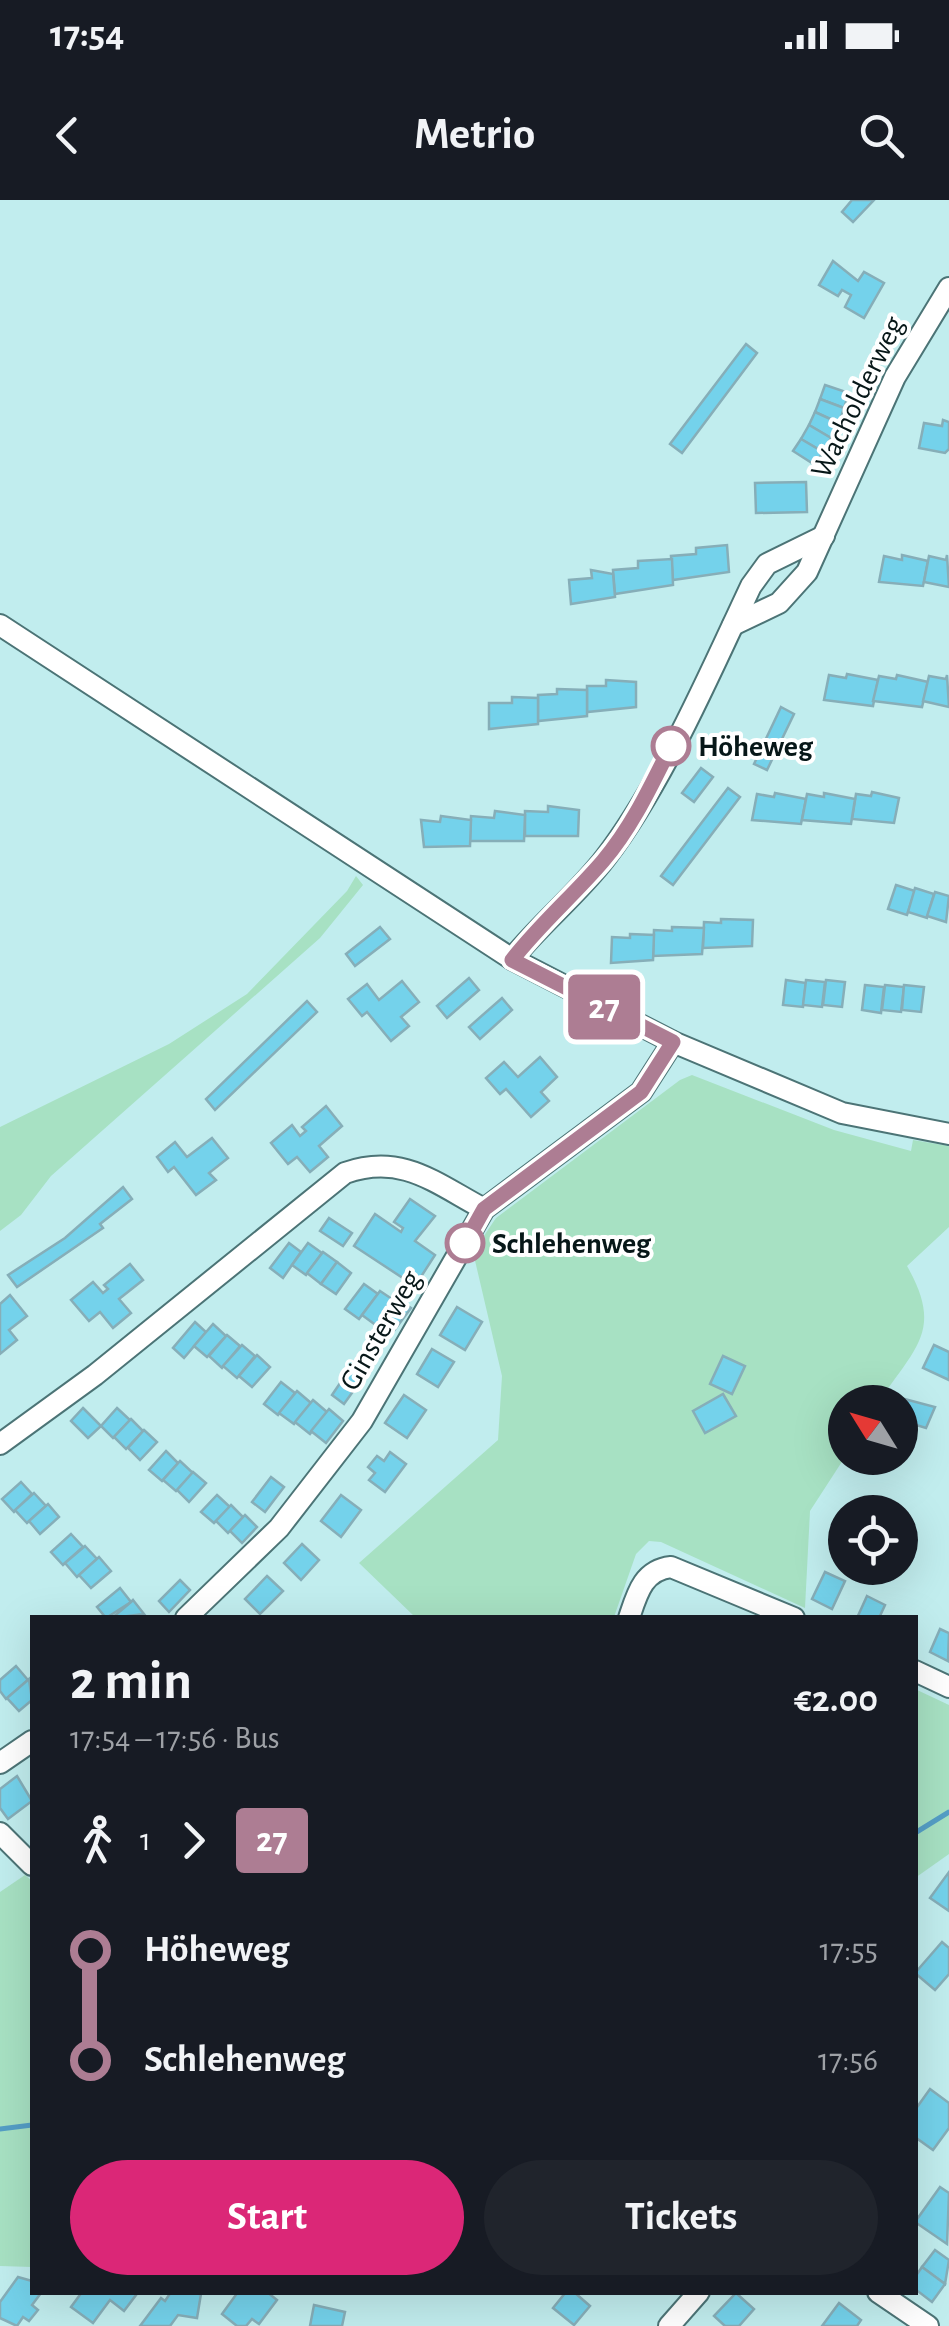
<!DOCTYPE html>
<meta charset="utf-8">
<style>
body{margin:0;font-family:"Alegreya Sans",sans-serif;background:#20242c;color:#f1f3f6;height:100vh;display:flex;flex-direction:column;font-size:38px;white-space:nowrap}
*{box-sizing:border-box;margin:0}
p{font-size:32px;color:#9ea1a6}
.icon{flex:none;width:55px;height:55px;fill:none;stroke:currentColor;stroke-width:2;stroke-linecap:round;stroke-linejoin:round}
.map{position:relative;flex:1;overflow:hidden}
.drawer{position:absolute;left:30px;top:1415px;width:888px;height:680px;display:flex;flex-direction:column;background:#171b24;border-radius:0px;box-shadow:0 10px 40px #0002}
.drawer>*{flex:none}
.badge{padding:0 20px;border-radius:8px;font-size:35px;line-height:65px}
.needle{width:65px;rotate:307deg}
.buttons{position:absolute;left:828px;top:1185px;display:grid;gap:20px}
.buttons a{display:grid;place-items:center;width:90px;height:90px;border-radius:50%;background:#171b24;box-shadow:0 10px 40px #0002;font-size:50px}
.map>.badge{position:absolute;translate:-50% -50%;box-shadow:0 0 0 5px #fff}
.legs{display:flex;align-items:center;gap:15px;height:110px;padding:0 40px;font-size:32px}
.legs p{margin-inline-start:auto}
.head{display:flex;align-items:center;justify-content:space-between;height:170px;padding:0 40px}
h1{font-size:55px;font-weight:600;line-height:75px}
.button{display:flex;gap:20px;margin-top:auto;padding:20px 40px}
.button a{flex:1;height:115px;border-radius:60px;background:#db2777;color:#fff;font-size:40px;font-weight:600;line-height:115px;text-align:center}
.button a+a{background:#20242c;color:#f1f3f6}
ul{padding:0 40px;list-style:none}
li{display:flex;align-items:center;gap:35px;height:110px;font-size:38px}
li i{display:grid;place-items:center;width:15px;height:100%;margin:0 12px;background:currentColor}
li i::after{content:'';width:25px;height:25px;margin:-12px;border:8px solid;border-radius:50%;background:#171b24}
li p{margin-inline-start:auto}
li:first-child i{background:linear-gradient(#0000 50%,currentColor 0)}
li:last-child i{background:linear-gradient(currentColor 50%,#0000 0)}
.status{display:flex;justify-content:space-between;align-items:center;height:70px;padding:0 50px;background:#171b24;direction:ltr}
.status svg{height:28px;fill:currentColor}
header{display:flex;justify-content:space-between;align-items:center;height:130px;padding:0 40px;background:#171b24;font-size:45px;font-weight:600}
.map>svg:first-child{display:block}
.green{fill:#a7e1c3}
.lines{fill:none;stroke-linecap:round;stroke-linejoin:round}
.stream{stroke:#549ec6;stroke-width:5}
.building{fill:#74d2eb;stroke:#86aeb8;stroke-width:2.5}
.minor-casing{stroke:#4c7476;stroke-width:24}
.minor{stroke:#fff;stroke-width:20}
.line-1-casing{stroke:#fff;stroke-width:22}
.line-1{stroke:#ad7d93;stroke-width:15}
.stop-1-dot{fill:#fff;stroke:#ad7d93;stroke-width:5}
.labels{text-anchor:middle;stroke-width:8;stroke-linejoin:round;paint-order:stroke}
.street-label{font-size:30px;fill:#071718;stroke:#fff}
.stop-label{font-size:30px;font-weight:bold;fill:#071718;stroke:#fff;text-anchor:start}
</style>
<div class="status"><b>17:54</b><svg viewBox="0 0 49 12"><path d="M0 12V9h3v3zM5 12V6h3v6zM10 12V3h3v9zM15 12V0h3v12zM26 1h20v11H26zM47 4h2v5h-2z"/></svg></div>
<header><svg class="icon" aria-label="back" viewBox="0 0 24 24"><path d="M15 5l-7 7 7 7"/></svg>Metrio<svg class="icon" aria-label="search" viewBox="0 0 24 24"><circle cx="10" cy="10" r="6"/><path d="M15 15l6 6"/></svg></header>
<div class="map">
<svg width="949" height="2126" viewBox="0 0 949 2126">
<rect width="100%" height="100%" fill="#c1edee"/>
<g class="green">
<path d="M356,676l7,9 -43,53 -269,238 -30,39 -21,16v-104l169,-83 78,-50 100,-103z"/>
<path d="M692,875l142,55 77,21 2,-11 36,6v81l-42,39c37,65 8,81 -28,136h-34v55l-35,54 -5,97 -144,-66 -12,-1 -13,13 -22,63h-199l-56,-54 139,-123 4,-64 -29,-124 23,-34 184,-138z"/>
<path d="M915,1489l34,16v149l-34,24z"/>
<path d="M25,1675l7,6v386l-32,-1v-374z"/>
</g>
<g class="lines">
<g class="stream">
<path d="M915,1633l34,-21"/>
<path d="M0,1929l32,-4"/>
</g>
</g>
<g class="building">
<path d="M852,0h22l-21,22 -11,-10z"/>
<path d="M833,61l25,20 6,-9 20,11 -20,35 -19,-11 6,-12 -9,-5 -4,6 -19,-11z"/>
<path d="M746,144l11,9 -75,100 -12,-9z"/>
<path d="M825,185l24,8 -5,15 -24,-9z"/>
<path d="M820,199l24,9 -5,15 -24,-11z"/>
<path d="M815,212l24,11 -8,15 -22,-13z"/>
<path d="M943,220l6,2v27l-4,4 -26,-5 5,-25 18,3z"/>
<path d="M809,225l22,13 -8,14 -22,-13z"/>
<path d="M801,239l22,13 -8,13 -22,-14z"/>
<path d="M806,282l1,30 -51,1 -1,-30z"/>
<path d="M727,345l2,27 -56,8 -2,-24 25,-2v-6z"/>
<path d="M902,355l26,6 -5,25 -44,-4 5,-26 18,4z"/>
<path d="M947,355l2,32 -25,-5 5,-26 17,4z"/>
<path d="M672,359l1,26 -58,9 -2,-24 25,-2v-7z"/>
<path d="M591,370l22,4 2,23 -44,7 -2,-24 23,-2z"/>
<path d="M847,474l31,6 -5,26 -49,-6 5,-25 17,3z"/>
<path d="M897,475l31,7 -6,25 -49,-6 6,-25 17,3z"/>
<path d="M947,475l2,32 -26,-6 6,-25 17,3z"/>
<path d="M606,480l30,2v25l-49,5v-26h19z"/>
<path d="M557,489l30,1v26l-49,5v-26l19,-1z"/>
<path d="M512,497l26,1v26l-49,5v-26h23z"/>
<path d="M781,507l13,7 -27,56 -13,-6z"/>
<path d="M701,568l12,9 -19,25 -12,-9z"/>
<path d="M728,588l12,9 -67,88 -12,-9z"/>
<path d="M872,592l27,6 -5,25 -42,-4 4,-25 15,2z"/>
<path d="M775,593l31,6 -5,25 -49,-4 5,-26 17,3z"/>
<path d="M824,593l31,6 -4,25 -49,-4 5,-26 17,3z"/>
<path d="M548,606l31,4 -1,26h-53v-25l23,1z"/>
<path d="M495,611l30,4 -1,26h-54l1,-25 23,2z"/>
<path d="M441,616l30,4 -1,26 -46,1 -3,-27 19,2z"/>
<path d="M896,685l19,6 -8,24 -19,-6z"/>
<path d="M915,688l19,6 -7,24 -19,-6z"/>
<path d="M935,692l14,4 -3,26 -19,-6z"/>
<path d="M721,719l32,1 -1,26 -49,2 1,-26 17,1z"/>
<path d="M380,727l10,12 -35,27 -9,-12z"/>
<path d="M672,727l32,1 -2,26 -49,2 1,-26 18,1z"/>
<path d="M630,734l24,1 -1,25 -42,3 1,-26 18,1z"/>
<path d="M469,778l10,12 -32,28 -10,-12z"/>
<path d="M786,780l20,3 -3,24 -20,-2z"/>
<path d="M806,780l19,2 -3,25 -19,-2z"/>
<path d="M826,780l19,2 -3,25 -19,-2z"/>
<path d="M402,781l17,21 -18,15 8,9 -18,15 -24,-29 -5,4 -14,-17 19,-15 12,16z"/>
<path d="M865,785l19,2 -3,26 -19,-3z"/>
<path d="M885,785l19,2 -3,25 -19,-2z"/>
<path d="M904,785l20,2 -3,25 -19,-2z"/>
<path d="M502,798l10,12 -32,29 -11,-12z"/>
<path d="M307,801l10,11 -102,98 -9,-11z"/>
<path d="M540,857l17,20 -16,15 8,9 -18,16 -25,-28 -6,5 -14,-16 18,-16 14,15z"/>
<path d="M326,906l16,20 -23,20 9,11 -18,15 -13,-15 -9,7 -17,-21 21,-18 8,11 6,-5 -4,-4z"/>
<path d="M212,938l16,20 -19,15 7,7 -20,15 -22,-28 -6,5 -11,-15 18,-15 12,15z"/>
<path d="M123,987l9,12 -32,25 3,4 -86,59 -9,-12 57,-37z"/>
<path d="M410,999l25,17 -20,25 20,14 -20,31 -61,-40 21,-32 26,18 2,-4 -9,-6z"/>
<path d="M329,1018l23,15 -9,13 -23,-15z"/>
<path d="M289,1043l12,9 -18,26 -13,-10z"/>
<path d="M308,1043l14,10 -16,22 -14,-10z"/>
<path d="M323,1052l14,10 -16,22 -14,-11z"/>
<path d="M337,1062l14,11 -15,21 -15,-10z"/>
<path d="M130,1064l13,16 -24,19 12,14 -18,15 -13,-16 -11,9 -18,-21 22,-18 10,11 5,-4 -4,-4z"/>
<path d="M364,1084l14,10 -19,25 -14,-10z"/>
<path d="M380,1091l15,10 -18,25 -15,-11z"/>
<path d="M10,1095l17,21 -18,14 8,10 -17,14v-50z"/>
<path d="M397,1098l14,10 -18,24 -14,-10z"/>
<path d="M457,1107l25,15 -17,28 -25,-15z"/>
<path d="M195,1122l11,10 -22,26 -11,-10z"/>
<path d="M213,1124l13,12 -19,21 -13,-11z"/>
<path d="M227,1135l13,11 -18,22 -13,-12z"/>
<path d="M242,1145l13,11 -18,22 -14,-12z"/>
<path d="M934,1145l15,7v28l-26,-12z"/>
<path d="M432,1149l22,13 -16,25 -21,-13z"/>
<path d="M257,1155l13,12 -18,20 -13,-11z"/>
<path d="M723,1156l22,10 -13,28 -22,-10z"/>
<path d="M351,1167l13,9 -20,28 -12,-9z"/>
<path d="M281,1182l14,11 -17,22 -14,-11z"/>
<path d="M297,1191l14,12 -17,21 -15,-11z"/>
<path d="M723,1194l13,22 -31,17 -12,-22z"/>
<path d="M404,1195l22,15 -19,28 -22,-15z"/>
<path d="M897,1197l38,10 -9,21 -26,-8z"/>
<path d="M313,1200l14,12 -17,22 -15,-12z"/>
<path d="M83,1208l18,18 -13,12 -17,-17z"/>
<path d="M117,1208l13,12 -17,18 -12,-12z"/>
<path d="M329,1209l14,12 -17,22 -15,-12z"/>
<path d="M131,1219l12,12 -17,18 -12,-12z"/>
<path d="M144,1230l13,12 -17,18 -12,-12z"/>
<path d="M166,1251l12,12 -16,18 -13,-11z"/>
<path d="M390,1252l16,12 -21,28 -16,-12 6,-7 -7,-6 9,-11 7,5z"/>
<path d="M180,1261l13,12 -17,18 -13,-11z"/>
<path d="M193,1272l13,11 -17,19 -12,-12z"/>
<path d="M271,1277l13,10 -19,25 -13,-10z"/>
<path d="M21,1282l11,12 -18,18 -12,-13z"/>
<path d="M34,1293l12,13 -19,17 -12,-13z"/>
<path d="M217,1295l13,12 -16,16 -13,-11z"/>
<path d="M341,1295l20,15 -20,27 -20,-16z"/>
<path d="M48,1304l11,13 -19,17 -11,-13z"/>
<path d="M231,1305l12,12 -15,16 -12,-12z"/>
<path d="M245,1315l12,12 -15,16 -12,-12z"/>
<path d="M71,1334l12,13 -20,18 -12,-13z"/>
<path d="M302,1344l17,16 -18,20 -17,-17z"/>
<path d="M85,1346l12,13 -20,18 -12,-14z"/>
<path d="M99,1357l12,14 -20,17 -12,-13z"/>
<path d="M825,1372l20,9 -13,28 -20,-10z"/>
<path d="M267,1376l16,15 -23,23 -15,-15z"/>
<path d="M180,1380l10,10 -21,22 -10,-11z"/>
<path d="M120,1388l11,14 -25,16 -9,-11z"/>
<path d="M867,1396l18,9 -6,13h-22z"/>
<path d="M133,1400l11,14 -32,4 19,-16z"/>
<path d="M940,1429l9,4 -1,28 -18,-9z"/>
<path d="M16,1466l12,14 -22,19 -6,-8v-11z"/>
<path d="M29,1479l3,21 -13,11 -12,-13z"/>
<path d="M17,1576l15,25 -24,18 -8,-11v-19z"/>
<path d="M949,1672v39l-19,-13z"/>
<path d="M942,1742l7,6v26l-14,16 -20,-17z"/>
<path d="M930,1889l19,14v25l-16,22 -18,-13v-27z"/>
<path d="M940,1987l9,6 -2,51 -32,-22z"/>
<path d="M935,2050l14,10 -4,24 -23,-17z"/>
<path d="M922,2067l23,17 -13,18 -17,-13v-12z"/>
<path d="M18,2077l14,4v11l9,1 -9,12 6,5 -9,11 -6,-4 -6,9 -17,-8v-16z"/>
<path d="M82,2092h51l3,3 -12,16 -14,-11 -17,23 -22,-16z"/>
<path d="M171,2092l30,2 -4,24 -19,-3 -8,11h-30l21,-28 4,3z"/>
<path d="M238,2092h29l10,8 -18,24 -7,-5 -6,7h-9l-15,-12z"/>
<path d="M566,2092h8l16,14 -16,19 -21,-17z"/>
<path d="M736,2093l18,16 -15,17h-14l-11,-10z"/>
<path d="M839,2103l22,17 -4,6h-35z"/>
<path d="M314,2105l31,7 -3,14h-32z"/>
</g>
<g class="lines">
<g class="minor-casing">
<g id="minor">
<path d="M0,425l512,334 161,83 169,71 107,21"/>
<path d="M733,425l46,-22 28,-31 88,-195 54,-89"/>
<path d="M512,759c29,-36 66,-65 94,-102 57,-75 104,-184 145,-271l16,-22 57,-28"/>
<path d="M0,1244l95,-69 250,-202c57,-20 90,10 139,36"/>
<path d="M186,1418l93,-90 83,-107 122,-212 157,-117 32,-50"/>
<path d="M629,1418c8,-24 14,-48 42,-51l123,51"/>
<path d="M915,1471l34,16"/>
<path d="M0,1563l32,-22"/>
<path d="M0,1633l32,32"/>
<path d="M878,2092l50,34"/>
<path d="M669,2126l30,-34"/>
</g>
</g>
<use href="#minor" class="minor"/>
</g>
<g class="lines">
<g class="line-1-casing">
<path id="line-1" d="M465,1043l19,-34 157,-117 32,-50 -161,-82c28,-36 62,-65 91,-99 29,-34 48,-75 68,-115"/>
</g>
<use href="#line-1" class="line-1"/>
</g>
<g class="stop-1-dot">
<circle cx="671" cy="546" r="18"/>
<circle cx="465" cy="1043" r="18"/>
</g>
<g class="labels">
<g class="street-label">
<text transform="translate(857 197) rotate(-64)" y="10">Wacholderweg</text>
<text transform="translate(380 1130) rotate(-60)" y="10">Ginsterweg</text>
</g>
<g class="stop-label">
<text x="698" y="556">Höheweg</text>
<text x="492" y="1053">Schlehenweg</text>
</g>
</g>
</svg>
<div class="buttons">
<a><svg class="needle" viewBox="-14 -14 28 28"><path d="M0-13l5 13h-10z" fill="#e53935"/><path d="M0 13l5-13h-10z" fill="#9ea1a6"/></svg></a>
<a><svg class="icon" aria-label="locate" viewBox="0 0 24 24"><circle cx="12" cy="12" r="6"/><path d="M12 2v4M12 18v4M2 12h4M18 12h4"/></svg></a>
</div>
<b class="badge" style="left:604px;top:807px;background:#ad7d93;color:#fff">27</b>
<section class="drawer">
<div class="head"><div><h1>2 min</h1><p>17:54 – 17:56 · Bus</p></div><b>€2.00</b></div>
<div class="legs"><svg class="icon" aria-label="walk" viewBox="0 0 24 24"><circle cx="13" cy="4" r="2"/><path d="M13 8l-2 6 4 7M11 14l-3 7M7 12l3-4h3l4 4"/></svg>1<svg class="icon" aria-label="forward" viewBox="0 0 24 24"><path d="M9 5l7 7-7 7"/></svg><b class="badge" style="background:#ad7d93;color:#fff">27</b></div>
<ul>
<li><i style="color:#ad7d93"></i><b>Höheweg</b><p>17:55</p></li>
<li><i style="color:#ad7d93"></i><b>Schlehenweg</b><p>17:56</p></li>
</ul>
<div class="button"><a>Start</a><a>Tickets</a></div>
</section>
</div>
